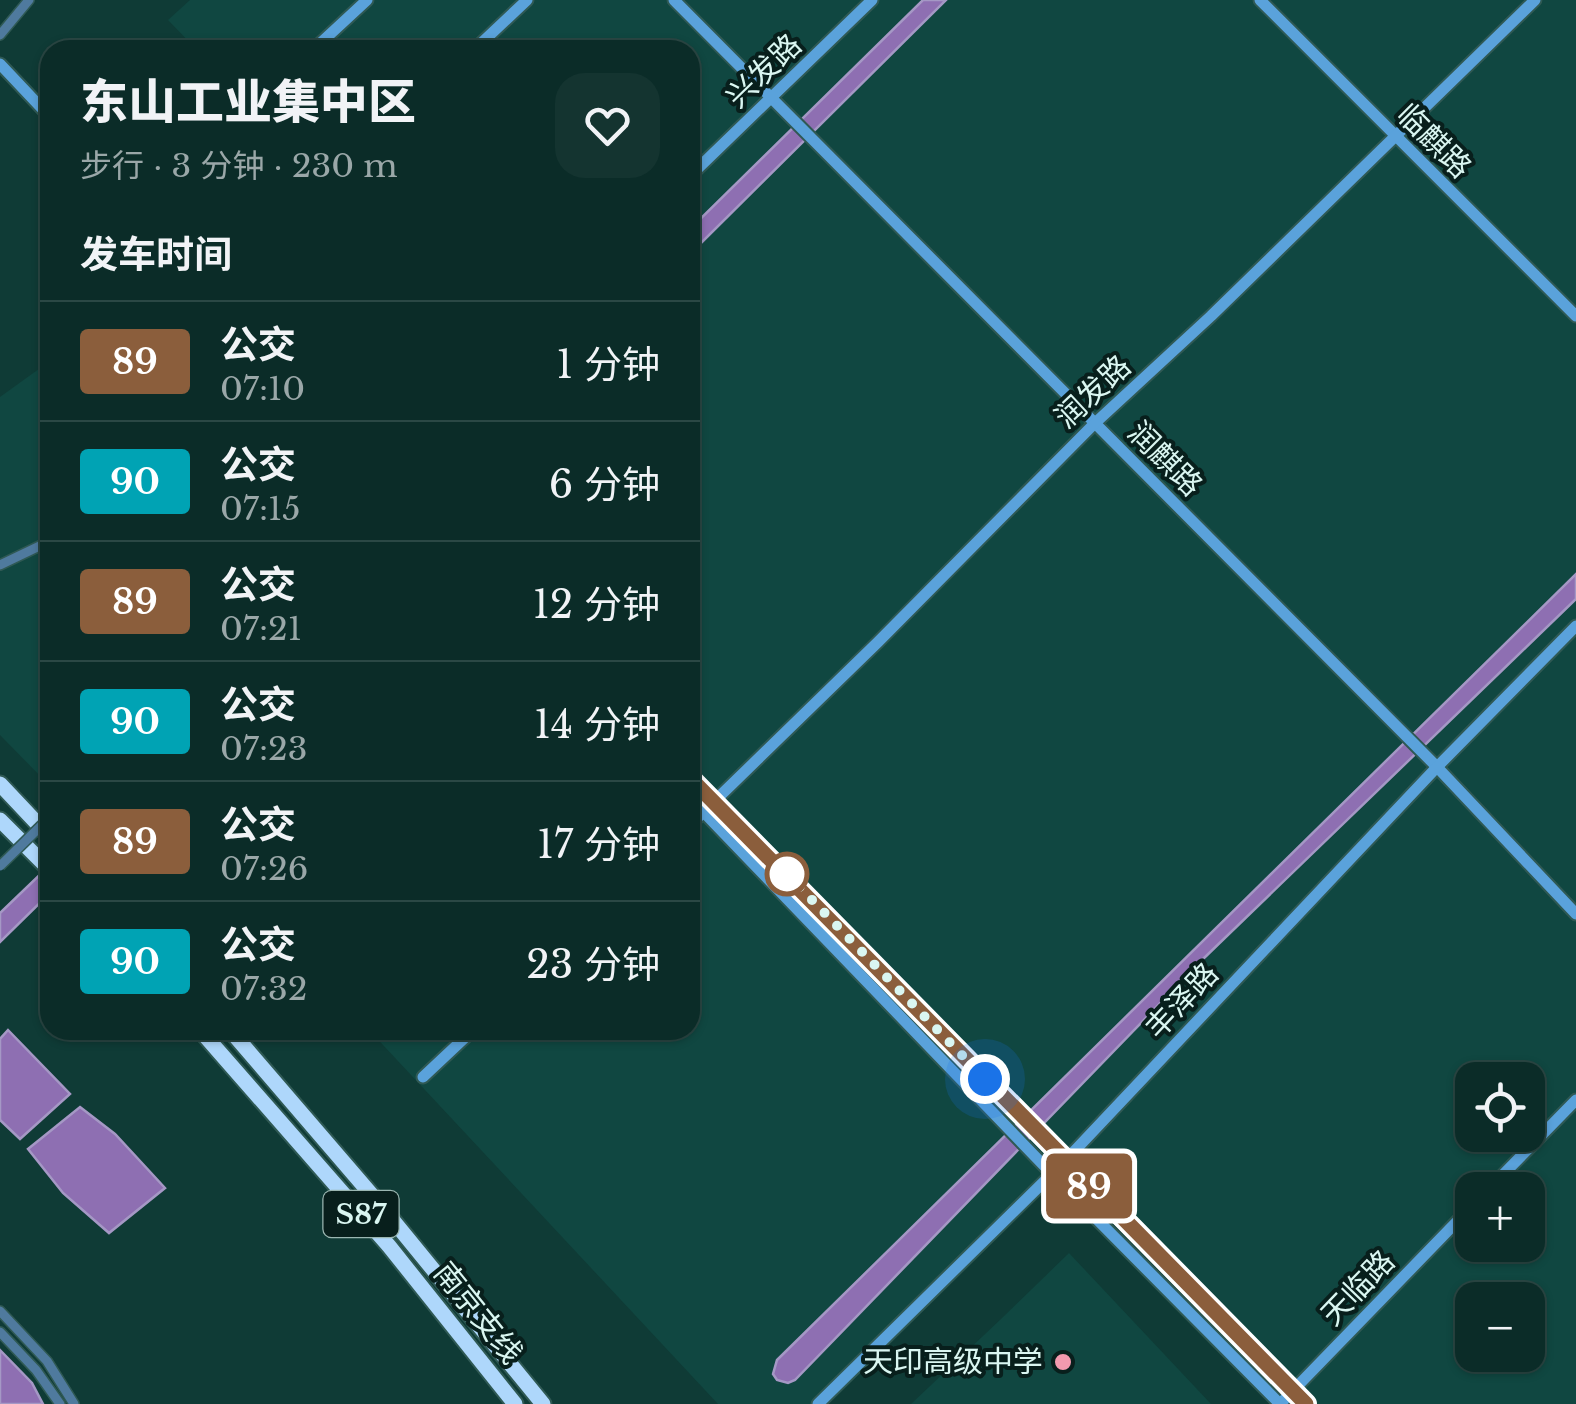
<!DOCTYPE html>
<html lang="zh">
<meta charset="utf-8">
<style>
body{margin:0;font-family:"Libre Baskerville","Noto Sans SC",serif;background:#143430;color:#f1f3f6;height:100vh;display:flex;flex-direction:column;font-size:38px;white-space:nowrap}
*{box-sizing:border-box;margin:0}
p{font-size:32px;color:#9aa7a8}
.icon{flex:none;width:55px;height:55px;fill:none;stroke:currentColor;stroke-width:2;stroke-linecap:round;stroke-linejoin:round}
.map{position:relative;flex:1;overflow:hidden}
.side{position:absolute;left:40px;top:40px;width:660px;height:1000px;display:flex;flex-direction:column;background:#0b2c28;border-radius:30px;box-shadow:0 2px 8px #0004,0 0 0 2px #2b4845}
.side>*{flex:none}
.badge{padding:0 20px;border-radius:8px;font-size:35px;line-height:65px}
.controls{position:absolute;left:1455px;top:1062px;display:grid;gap:20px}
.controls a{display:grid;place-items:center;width:90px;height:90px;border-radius:20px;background:#0b2c28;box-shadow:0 2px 8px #0004,0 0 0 2px #2b4845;font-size:50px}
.you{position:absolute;width:50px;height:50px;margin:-25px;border:8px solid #fff;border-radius:50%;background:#1a73e8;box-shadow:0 0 0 15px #1a73e833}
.map>.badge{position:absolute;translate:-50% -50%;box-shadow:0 0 0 5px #fff}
h2{padding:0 40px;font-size:38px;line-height:90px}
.round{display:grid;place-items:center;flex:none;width:105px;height:105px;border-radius:30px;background:#143430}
.headline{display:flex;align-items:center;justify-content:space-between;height:170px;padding:0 40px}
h1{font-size:48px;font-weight:800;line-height:75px}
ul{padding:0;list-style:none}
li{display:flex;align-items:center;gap:30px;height:120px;padding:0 40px;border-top:2px solid #2b4845}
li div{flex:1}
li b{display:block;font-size:38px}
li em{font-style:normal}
li .badge{min-width:110px;font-weight:700;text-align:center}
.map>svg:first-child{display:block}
.built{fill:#104741;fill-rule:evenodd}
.water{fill:#8e6fb2;stroke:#a598c5;stroke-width:2.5}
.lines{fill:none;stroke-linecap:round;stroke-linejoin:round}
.street-casing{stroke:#2f5954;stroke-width:12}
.secondary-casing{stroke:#2f5954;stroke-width:15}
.highway-casing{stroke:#2f5954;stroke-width:19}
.street{stroke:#4f7a9e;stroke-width:9}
.secondary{stroke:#5aa2db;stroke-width:11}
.highway{stroke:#aed7fb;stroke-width:15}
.street-bridge-casing{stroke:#2f5954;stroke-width:12;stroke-linecap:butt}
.street-bridge{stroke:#4f7a9e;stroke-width:9}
.line-casing{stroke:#fff;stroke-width:22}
.line{stroke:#8b5e3c;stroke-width:15}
.walk{stroke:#daf6f1;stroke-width:10;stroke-dasharray:0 18}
.stop-dot{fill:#fff;stroke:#8b5e3c;stroke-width:5}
.poi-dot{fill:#f29aaf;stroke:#081f1c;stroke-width:4}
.labels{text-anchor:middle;stroke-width:8;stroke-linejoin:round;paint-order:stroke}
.shield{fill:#081f1c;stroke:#9bb6b1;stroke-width:2.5}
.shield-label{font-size:28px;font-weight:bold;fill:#daf6f1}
.street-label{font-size:30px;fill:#daf6f1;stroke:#081f1c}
.poi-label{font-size:30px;fill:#daf6f1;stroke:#081f1c;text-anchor:end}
</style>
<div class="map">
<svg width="1576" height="1404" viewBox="0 0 1576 1404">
<rect width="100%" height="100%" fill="#0f3b36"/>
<g class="built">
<path d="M190,0h1386v1404h-270l-241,-242 -252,242h-95l-349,-374h321v-980h-493l-29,-30zM1472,1080h56v55h-56zM1472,1190h56v55h-56zM1472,1300h56v55h-56z"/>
<path d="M50,361v425l-50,-51v-338z"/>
<path d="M1069,1253l142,151h-300l90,-85z"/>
</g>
<g class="water">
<path d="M923,0h23l-256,254v-25z"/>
<path d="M1576,574v25l-374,361 -407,420 -7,3 -11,-3 -4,-6 4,-14z"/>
<path d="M50,865v28l-50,49v-29z"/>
<path d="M8,1030l62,64 -50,45 -20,-19v-81z"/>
<path d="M80,1107l35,27 50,54 -56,45 -46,-40 -35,-44z"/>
<path d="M0,1350l32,33 11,21h-43z"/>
</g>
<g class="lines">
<g class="street-casing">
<g id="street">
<path d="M0,35l29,-35"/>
<path d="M0,565l50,-24"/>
<path d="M0,1311l47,50 27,43"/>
<path d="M0,1332l36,38 24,34"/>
</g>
</g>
<g class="secondary-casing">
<g id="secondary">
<path d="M674,0l763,767 139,147"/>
<path d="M1260,0l316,316"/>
<path d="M313,50l54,-50"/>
<path d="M474,50l53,-50"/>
<path d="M0,64l50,53"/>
<path d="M690,176l182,-176"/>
<path d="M690,778l616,626"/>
<path d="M690,798l362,376 228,230 192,-198"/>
<path d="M690,825l188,-183 216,-218 117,-108 324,-316"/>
<path d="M423,1077l50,-47"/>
<path d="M1488,1190l88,-90"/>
<path d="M818,1404l247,-243 372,-394 139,-141"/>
</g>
</g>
<g class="highway-casing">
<g id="highway">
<path d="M0,784l50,53"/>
<path d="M0,820l50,50"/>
<path d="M200,1030l189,216 126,158"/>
<path d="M230,1030l152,177 161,197"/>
</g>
</g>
<use href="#street" class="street"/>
<use href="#secondary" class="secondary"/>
<use href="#highway" class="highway"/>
<g class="street-bridge-casing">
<path id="street-bridge" d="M0,866l50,-49"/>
</g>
<use href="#street-bridge" class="street-bridge"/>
</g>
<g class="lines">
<g class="line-casing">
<path id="line" d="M690,778l616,626"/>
</g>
<use href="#line" class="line"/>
<path class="walk" d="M787,874l198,205"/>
</g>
<circle class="stop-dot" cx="787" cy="874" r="20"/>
<circle class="poi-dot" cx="1063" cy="1362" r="10"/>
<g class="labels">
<rect class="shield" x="323.5" y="1191" width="75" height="46" rx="8"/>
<g class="shield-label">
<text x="361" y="1224">S87</text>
</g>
<g class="street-label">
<text transform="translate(764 71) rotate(-44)" y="10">兴发路</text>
<text transform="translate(1434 141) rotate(45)" y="10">临麒路</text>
<text transform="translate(1093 392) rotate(-43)" y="10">润发路</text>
<text transform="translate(1165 459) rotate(45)" y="10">润麒路</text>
<text transform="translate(1182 1001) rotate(-47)" y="10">丰泽路</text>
<text transform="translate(1358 1288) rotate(-46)" y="10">天临路</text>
<text transform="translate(478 1313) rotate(51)" y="10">南京支线</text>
</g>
<g class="poi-label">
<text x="1043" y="1372">天印高级中学</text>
</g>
</g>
</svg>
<div class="controls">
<a><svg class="icon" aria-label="locate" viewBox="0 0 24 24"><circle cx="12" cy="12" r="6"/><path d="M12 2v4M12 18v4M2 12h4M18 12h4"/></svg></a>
<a>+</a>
<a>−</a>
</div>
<div class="you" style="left:985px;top:1079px"></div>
<b class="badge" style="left:1089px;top:1186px;background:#8b5e3c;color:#fff">89</b>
<section class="side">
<div class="headline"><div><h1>东山工业集中区</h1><p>步行 · 3 分钟 · 230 m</p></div><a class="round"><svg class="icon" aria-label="heart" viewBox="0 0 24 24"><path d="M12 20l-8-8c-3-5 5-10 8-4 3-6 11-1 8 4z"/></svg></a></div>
<h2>发车时间</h2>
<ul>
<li><span class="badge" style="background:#8b5e3c;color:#fff">89</span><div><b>公交</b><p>07:10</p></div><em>1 分钟</em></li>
<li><span class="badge" style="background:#00a3b4;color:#fff">90</span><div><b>公交</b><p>07:15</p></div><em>6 分钟</em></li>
<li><span class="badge" style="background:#8b5e3c;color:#fff">89</span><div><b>公交</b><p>07:21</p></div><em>12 分钟</em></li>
<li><span class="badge" style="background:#00a3b4;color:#fff">90</span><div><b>公交</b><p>07:23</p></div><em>14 分钟</em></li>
<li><span class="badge" style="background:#8b5e3c;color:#fff">89</span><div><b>公交</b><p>07:26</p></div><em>17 分钟</em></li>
<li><span class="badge" style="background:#00a3b4;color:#fff">90</span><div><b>公交</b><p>07:32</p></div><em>23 分钟</em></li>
</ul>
</section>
</div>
